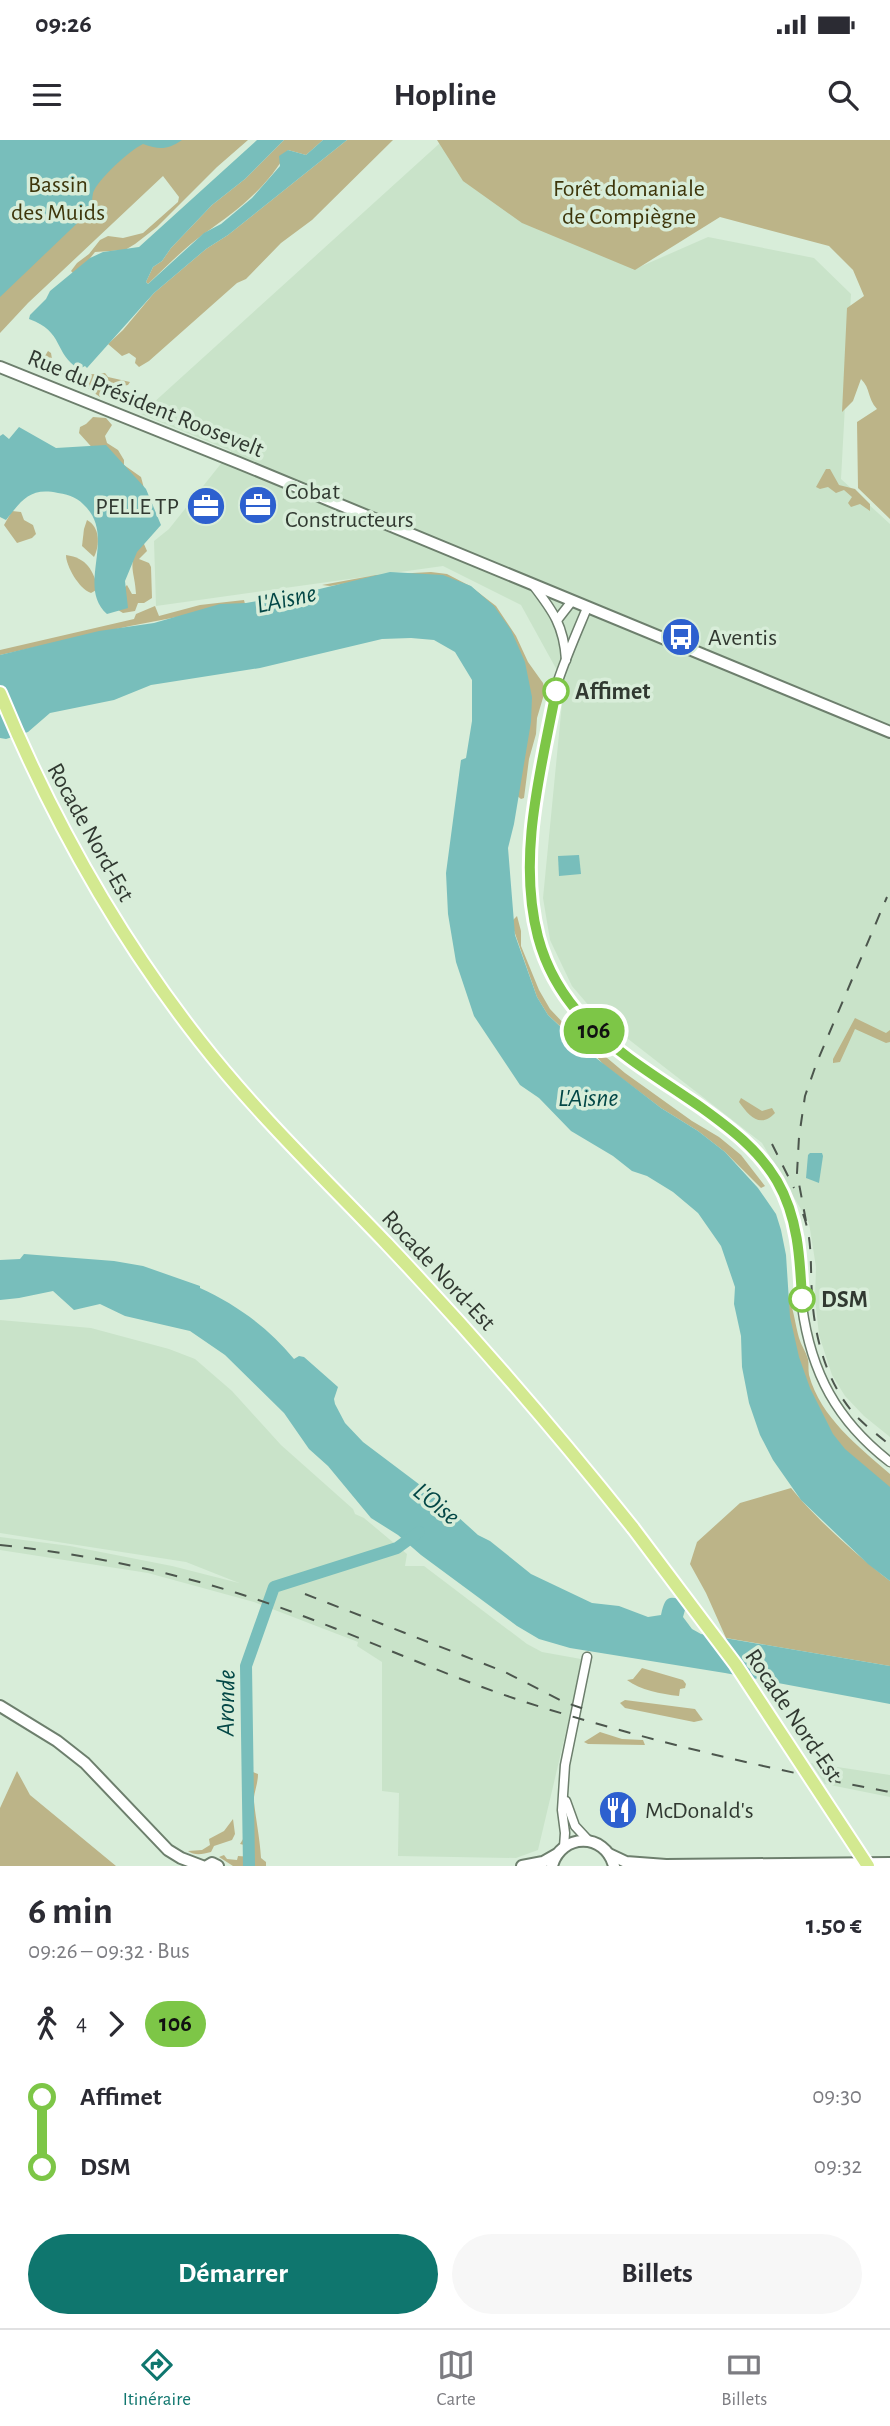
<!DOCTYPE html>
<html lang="fr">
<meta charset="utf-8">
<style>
body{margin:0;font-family:"Alegreya Sans",sans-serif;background:#f7f7f7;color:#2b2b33;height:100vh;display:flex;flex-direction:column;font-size:26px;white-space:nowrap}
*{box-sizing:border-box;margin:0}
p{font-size:23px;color:#7c7c81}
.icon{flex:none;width:38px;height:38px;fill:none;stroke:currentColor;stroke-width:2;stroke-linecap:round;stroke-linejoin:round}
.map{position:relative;height:1726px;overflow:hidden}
.details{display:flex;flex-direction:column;background:#fff;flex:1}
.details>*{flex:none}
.badge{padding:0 14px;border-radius:23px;font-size:24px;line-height:46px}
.map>.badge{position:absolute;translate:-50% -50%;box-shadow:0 0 0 4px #fff}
.legs{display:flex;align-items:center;gap:10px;height:77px;padding:0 28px;font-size:23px}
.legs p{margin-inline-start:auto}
.headline{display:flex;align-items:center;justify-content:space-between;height:119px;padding:0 28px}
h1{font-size:38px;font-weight:700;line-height:52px}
.button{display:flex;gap:14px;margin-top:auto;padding:14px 28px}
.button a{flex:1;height:80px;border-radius:42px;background:#0f766e;color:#fff;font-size:28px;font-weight:700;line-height:80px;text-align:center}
.button a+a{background:#f7f7f7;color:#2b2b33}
ul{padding:0 28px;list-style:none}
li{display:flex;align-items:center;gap:24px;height:70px;font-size:26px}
li i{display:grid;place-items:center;width:10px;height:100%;margin:0 9px;background:currentColor}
li i::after{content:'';width:18px;height:18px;margin:-9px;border:5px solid;border-radius:50%;background:#fff}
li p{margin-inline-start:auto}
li:first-child i{background:linear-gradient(#0000 50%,currentColor 0)}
li:last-child i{background:linear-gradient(currentColor 50%,#0000 0)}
.status{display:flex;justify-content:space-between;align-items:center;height:49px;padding:0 35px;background:#fff;direction:ltr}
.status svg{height:19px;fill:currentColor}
header{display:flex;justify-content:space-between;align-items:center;height:91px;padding:0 28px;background:#fff;font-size:32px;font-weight:700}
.dock{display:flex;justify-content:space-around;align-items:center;height:98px;border-top:2px solid #e1e1e2;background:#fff;font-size:19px;color:#7c7c81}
.dock a{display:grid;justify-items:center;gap:4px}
.dock .active{color:#0f766e}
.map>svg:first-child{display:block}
.built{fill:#c9e3c9}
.green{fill:#bcb488}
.water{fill:#78bebb}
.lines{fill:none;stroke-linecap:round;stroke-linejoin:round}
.river{stroke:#78bebb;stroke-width:12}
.street-casing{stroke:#6d7f6d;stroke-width:11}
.secondary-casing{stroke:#6d7f6d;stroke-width:14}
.primary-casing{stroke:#fff;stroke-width:16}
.street{stroke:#fff;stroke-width:8}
.secondary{stroke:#fff;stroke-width:10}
.primary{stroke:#d3e990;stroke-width:12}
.rail{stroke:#4c564d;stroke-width:2;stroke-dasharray:12 12;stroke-linecap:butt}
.primary-bridge-casing{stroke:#fff;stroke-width:16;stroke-linecap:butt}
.primary-bridge{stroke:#d3e990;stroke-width:12}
.line-1-casing{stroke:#fff;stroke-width:16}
.line-1{stroke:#7dc647;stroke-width:10}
.stop-1-dot{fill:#fff;stroke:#7dc647;stroke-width:3.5}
.labels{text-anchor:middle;stroke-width:7;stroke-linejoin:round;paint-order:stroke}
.park-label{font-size:24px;fill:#3e360b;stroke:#d8edd9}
.street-label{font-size:24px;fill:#313931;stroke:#d8edd9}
.poi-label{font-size:24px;fill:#313931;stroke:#d8edd9;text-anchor:start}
.stop-label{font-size:24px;font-weight:bold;fill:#313931;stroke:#d8edd9;text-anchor:start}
.water-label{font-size:26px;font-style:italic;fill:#034746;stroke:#d8edd9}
</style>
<div class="status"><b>09:26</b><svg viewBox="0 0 49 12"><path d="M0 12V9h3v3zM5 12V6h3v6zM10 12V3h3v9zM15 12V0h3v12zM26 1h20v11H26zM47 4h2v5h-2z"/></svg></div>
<header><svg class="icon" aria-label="menu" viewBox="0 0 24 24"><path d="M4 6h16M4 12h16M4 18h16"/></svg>Hopline<svg class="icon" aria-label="search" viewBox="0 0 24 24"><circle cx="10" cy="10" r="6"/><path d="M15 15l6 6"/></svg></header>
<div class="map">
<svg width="890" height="1726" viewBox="0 0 890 1726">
<rect width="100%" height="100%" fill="#d8edd9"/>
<g class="built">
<path d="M440,3l195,126 73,-32 106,21 37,36 -10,185 49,45v913l-26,-21 -19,-20 -13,-21 -13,-40 -4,-36 1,-32 -7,-44 -47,-80 -166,-129 -24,-28 -22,-46 -7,-42 21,-215 -43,-78 -78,-39 -287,40 -2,-65 15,-12 62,-78 -90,-37z"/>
<path d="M0,1180l91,8 78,21 26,10 37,32 49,54 72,64 2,5 9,4 43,36 -2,12h19l103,78 15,8 39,7 -7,38 5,2 -4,21 -6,-1 -31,131 -22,8 -118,-2 1,-63 -17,-2v-129l-25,-16 1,-4 -104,-40 -106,-29 -148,-23v-13l70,9 102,20 67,17 -53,-21 -186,-29z"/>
<path d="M811,1623l79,12v22l-65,-13z"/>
</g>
<g class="green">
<path d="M0,0h248l-31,27 -60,60 -22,17 -10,6 -30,2 -17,21 -4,1 -3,-3 6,-8 12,-9 11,-14 8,-4 15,2 20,-5 35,-31 1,-5 -16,-21 -135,127 -28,30z"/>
<path d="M284,0h39l-17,15 -18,-5c-20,37 -50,60 -83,83 -21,15 -39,34 -57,51l-2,-2 7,-15 9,-6 9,-13 41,-43 33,-26z"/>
<path d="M347,0h46l-81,80 -31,23 -35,36 -9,4 -88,78 -10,6 -4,-4 1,-5 -7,-5 -7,3 -14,-12 15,-14 31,-37 52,-44 22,-14z"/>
<path d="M437,0h453v379l-32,-31 -1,-66 20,-13c-10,-11 -6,-20 -16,-30l-8,22 -11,11 5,-104 17,-12 -11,-26 -24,-24 -109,-29 -85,53 -113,-47 -59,-42z"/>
<path d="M48,211l3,2 2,12c16,9 33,11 52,8l3,4 22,5 -2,3 -6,1 -17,-4 -1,3 5,9 -9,3 -27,-19 -30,-10 2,-12z"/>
<path d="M93,277l13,1 6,7 -7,11 2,7 11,7 6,10v5l17,12 4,15 -48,-39 -18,-20 1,-6 6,-3z"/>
<path d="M826,329h4l9,16 16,4 15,15v7l-10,-7 -9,3 -3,-4 4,-6 -8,-7 -8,3 -8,-6 -8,2 -4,-2z"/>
<path d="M12,371l9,1 3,8 9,5 3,9 -4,4 -15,5 -13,-18z"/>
<path d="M87,380c13,7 13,25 7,37l-12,-11 2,-17z"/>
<path d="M139,404h5l3,7 -8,8 10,4 2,4 1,31 -8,5h-6l-3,8 -12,2 -5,-3 5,-21 4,-4 5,9h4c-1,-23 -9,-27 3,-50z"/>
<path d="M66,415c21,3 27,15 32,34l-7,4c-12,-4 -25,-27 -25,-38z"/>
<path d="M431,432l16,2 23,12 26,20 20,30 12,26 15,21 2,8 -8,27 -1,16 -7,25 -5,39 -3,1 -5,-4 13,-88 -163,-127 -36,6 -8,-1 54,-10z"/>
<path d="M244,460l1,4 -115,22 -130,29v-5l134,-31 2,-5 19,-8 4,10 41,-11z"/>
<path d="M517,776l4,15v15l18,44 11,19 17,18 14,9 44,37 67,48 27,16 22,18 24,31 -4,2 -36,-36 -27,-21 -37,-23 -57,-43 -21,-23 -10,-4 -25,-23 -11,-18 -26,-75z"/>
<path d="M855,878l31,15 4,-3v12l-4,1 -31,-14 -15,33 -7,1v-4z"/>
<path d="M741,958l21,13 10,-3 3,5c-15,16 -26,3 -36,-11z"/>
<path d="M788,1156c6,14 7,28 11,42 2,7 7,14 9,21 1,5 0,10 1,16 12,43 49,71 81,99v15l-48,-38 -23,-39 -25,-58 -8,-51z"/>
<path d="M791,1348c25,31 67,68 99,93v85l-164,-28 -20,-45 -16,-29 7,-22 43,-39z"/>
<path d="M642,1528l41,12 3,4 -1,4 -5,1 -1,7c-18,-2 -39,-6 -52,-16l6,-1z"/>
<path d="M625,1560l70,9 8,11 -9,2 -69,-14 -5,-5z"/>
<path d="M600,1592l22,7 21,1 2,5 -57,-1 -4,-2z"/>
<path d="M248,1630l10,4c0,11 -5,20 -4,28 2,19 6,37 7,56l5,4v4h-33l-14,-9 5,-2 3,4 10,1 1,-4 14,1 1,-3 -4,-8 -9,-2 5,-8h8l-1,-11 -9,-26v-23z"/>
<path d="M17,1631l13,24 86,71h-116v-58z"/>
<path d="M233,1679l2,15 -3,6 -18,6 -3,6c-8,2 -16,4 -23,-1l14,-1 8,-5 -1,-6 15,-8z"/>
</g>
<g class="water">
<path d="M0,0h182c-15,10 -22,10 -39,4 -13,6 -45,35 -50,49 -1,5 -1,12 -2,17l-91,87z"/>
<path d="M257,0h27l-39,39 -33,26 -41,43 -9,13 -9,6 -7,15 2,2 56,-51 17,-9 31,-26 28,-32 -1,-10 9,-6 18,5 17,-15h24l-119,95 -22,14 -52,44 -67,75 -2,-2 -6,3c-26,-16 -14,-37 -50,-50l1,-4 16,-16 4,-8 40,-33 13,-6 36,-5z"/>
<path d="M19,287l37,21 50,-3 40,44 15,36 -24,27 -12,29 3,27 -21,6c-31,-28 9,-75 -21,-107 -8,-9 -15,-12 -28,-14 -28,-6 -36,7 -52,27l-6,-3v-81l3,-2 6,5z"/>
<path d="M390,432l53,3 28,11 23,20 17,24 14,32 7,35 -1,25 -17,102 -6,24 7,87 22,62 11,18 35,33 78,60 37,23 27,21 33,36 18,26 5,16 5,25 4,62 9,40 11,31 23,46 12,15 45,38v94l-22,-17 -67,-64 -28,-40 -13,-25 -11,-32 -7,-36 -1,-31 -7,-32 1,-17 -14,-41 -23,-33 -25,-21 -26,-16 -15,-5 -19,-15 -42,-25 -32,-33 -19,-13 -46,-69 -18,-54 -8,-48 -2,-41 15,-113 5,-2 6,-37v-41l-17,-28 -21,-12 -23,-2 -29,1 -122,29 -109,17 -37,15 -64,13 -22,19 -22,7 -6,-1v-83l99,-24 55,-8 66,-19 26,-1 57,-10z"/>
<path d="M579,715l2,19 -22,2 -1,-20z"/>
<path d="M810,1013h12l1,3 -4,27 -13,-5 2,-23z"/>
<path d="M24,1114l90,7 29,5 57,20v2c37,17 69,40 94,71l5,-3 5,1 34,30 -4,12 1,5 10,19 18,19 73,55 42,38 12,6 41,33 61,29 27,3 29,11 13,-2c4,-19 8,-21 26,-12l-4,14 9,12 9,5 189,32v38l-165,-31 -155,-25 -31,-9 -22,-13 -96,-71 -23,-20 -27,-17 -43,-52 -19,-17 -25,-36 -59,-58 -35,-24 -65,-15 -25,-12 -26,6 -21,-19 -34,7 -19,2v-40l20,-1z"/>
</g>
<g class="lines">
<path class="river" d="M249,1726l-3,-200 28,-79 123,-39 22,-16"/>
<g class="street-casing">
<g id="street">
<path d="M533,445c20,26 31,41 33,75"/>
<path d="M587,468c-10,24 -21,49 -29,73 -8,23 -10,50 -14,73 -21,105 -28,220 68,291 52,38 135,81 165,137 23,42 20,79 25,124 9,67 35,115 88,156"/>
<path d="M558,479l14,-18"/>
<path d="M566,1661l9,25 13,14"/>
<path d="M564,1707l1,-14 -3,-23 3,-45 22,-108"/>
</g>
</g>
<g class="secondary-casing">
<g id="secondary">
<path d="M0,227l239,96 651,269"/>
<path d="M0,1566l57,35 28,22 83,87 13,8 21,8"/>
<path d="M609,1714l17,8 40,3 224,-2"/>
<path d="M207,1726l5,-3 6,3"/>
<path d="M522,1726l21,-4 14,-8"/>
<path d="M552,1726c9,-33 53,-34 62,0"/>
</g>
</g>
<g class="primary-casing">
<path id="primary" d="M0,553c51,124 117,242 200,348 57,73 123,136 187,203 86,91 168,186 246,284"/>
</g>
<use href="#street" class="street"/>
<use href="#secondary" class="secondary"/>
<use href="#primary" class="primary"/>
<g class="rail">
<path d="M772,1004l22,44"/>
<path d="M803,1074c10,26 7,53 9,80 2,43 15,91 45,123 10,10 22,19 33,28"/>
<path d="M806,1081l-9,-48 2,-36 6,-41 12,-34 70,-165"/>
<path d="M0,1405c93,10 185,29 273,60 85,30 167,69 252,97 120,38 242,67 365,90"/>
<path d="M305,1454l200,78 59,30 23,8"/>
</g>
<g class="primary-bridge-casing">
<path id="primary-bridge" d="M633,1388l103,137 132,201"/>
</g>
<use href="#primary-bridge" class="primary-bridge"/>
</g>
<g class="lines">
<g class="line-1-casing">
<path id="line-1" d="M556,551c-15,79 -39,165 -18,246 23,87 95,123 164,171 29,21 56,41 75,73 21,36 23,77 25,118"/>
</g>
<use href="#line-1" class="line-1"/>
</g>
<defs>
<g id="office-disc" transform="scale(2.0125)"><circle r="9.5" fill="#2d60cf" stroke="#d8edd9"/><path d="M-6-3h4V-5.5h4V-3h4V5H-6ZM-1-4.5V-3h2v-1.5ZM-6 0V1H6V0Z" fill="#fff"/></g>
<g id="bus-disc" transform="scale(2.0125)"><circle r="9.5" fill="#2d60cf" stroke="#d8edd9"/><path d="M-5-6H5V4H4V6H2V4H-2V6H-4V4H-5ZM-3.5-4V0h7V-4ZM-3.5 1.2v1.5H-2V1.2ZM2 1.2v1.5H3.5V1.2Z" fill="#fff"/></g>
<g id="restaurant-disc" transform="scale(2.0125)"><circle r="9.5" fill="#2d60cf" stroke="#d8edd9"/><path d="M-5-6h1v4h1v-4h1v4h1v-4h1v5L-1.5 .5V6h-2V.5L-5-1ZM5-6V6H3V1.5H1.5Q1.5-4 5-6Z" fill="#fff"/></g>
</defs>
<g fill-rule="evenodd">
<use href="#office-disc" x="258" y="365"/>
<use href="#office-disc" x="206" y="366"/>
<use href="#bus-disc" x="681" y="497"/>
<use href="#restaurant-disc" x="618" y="1670"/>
</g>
<g class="stop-1-dot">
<circle cx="556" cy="551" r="12"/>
<circle cx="802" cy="1159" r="12"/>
</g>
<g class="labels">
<g class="park-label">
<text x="58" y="52">Bassin<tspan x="58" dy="28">des Muids</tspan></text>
<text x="629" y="56">Forêt domaniale<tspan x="629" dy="28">de Compiègne</tspan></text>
</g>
<g class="street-label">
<text transform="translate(146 263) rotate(22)" y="8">Rue du Président Roosevelt</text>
<text transform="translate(91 692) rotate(61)" y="8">Rocade Nord-Est</text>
<text transform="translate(439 1130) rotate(47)" y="8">Rocade Nord-Est</text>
<text transform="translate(794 1575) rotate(56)" y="8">Rocade Nord-Est</text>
</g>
<g class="poi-label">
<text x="285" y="359">Cobat<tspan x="285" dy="28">Constructeurs</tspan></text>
<text x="179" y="374" text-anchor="end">PELLE TP</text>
<text x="708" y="505">Aventis</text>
<text x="645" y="1678">McDonald's</text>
</g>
<g class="stop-label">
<text x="575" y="559">Affimet</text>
<text x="821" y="1167">DSM</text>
</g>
<g class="water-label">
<text transform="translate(286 458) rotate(-12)" y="9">L'Aisne</text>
<text x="588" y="966">L'Aisne</text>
<text transform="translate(437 1363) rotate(39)" y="9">L'Oise</text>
<text transform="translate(225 1563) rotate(-89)" y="9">Aronde</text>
</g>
</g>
</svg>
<b class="badge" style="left:594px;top:891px;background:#7dc647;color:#111">106</b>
</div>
<section class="details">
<div class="headline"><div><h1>6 min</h1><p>09:26 – 09:32 · Bus</p></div><b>1.50 €</b></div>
<div class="legs"><svg class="icon" aria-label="walk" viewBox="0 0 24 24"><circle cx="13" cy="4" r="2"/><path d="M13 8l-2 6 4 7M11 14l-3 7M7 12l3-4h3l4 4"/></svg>4<svg class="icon" aria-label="forward" viewBox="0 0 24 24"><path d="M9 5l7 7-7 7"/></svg><b class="badge" style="background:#7dc647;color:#111">106</b></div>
<ul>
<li><i style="color:#7dc647"></i><b>Affimet</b><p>09:30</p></li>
<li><i style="color:#7dc647"></i><b>DSM</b><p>09:32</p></li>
</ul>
<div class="button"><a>Démarrer</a><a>Billets</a></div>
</section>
<nav class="dock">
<a class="active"><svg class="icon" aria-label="directions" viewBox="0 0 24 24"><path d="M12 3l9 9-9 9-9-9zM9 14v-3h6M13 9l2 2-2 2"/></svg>Itinéraire</a>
<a><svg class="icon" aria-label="map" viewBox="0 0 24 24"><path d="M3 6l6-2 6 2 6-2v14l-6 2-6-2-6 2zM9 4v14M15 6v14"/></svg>Carte</a>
<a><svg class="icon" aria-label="tickets" viewBox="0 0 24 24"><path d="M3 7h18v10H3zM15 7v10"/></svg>Billets</a>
</nav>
